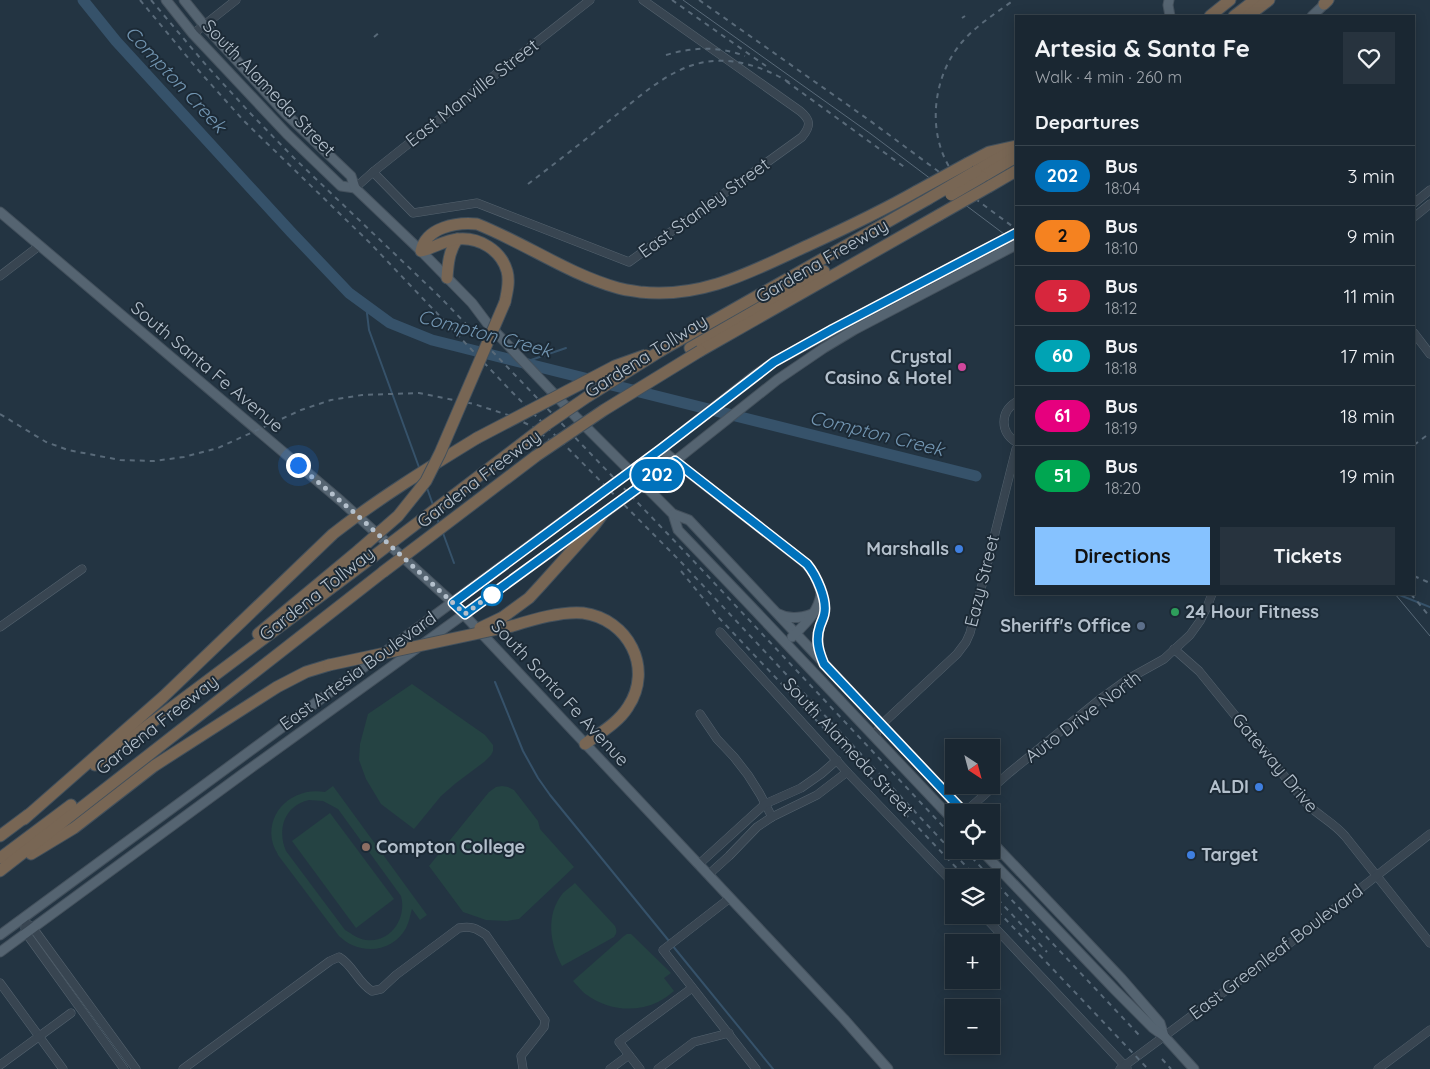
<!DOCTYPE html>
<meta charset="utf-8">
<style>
body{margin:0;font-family:Quicksand,sans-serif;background:#27333e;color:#f1f3f6;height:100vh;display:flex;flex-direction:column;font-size:19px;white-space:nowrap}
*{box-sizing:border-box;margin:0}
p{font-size:16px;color:#9fa5ac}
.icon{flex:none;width:28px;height:28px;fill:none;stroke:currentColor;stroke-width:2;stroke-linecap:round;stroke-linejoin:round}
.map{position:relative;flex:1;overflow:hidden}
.side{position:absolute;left:1015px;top:15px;width:400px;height:580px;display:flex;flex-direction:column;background:#1a2732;border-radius:0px;box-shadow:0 2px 12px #0003,0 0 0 1px #38444d}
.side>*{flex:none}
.badge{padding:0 10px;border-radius:16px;font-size:18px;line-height:32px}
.needle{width:32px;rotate:144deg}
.fabs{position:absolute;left:945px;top:739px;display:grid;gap:10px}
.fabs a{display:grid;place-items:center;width:55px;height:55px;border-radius:0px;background:#1a2732;box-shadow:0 2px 12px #0003,0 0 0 1px #38444d;font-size:25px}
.you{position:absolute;width:25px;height:25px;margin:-12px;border:4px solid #fff;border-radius:50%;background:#1a73e8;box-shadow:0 0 0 8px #1a73e833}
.map>.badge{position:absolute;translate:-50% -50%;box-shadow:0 0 0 2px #fff}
h2{padding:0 20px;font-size:19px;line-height:45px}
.round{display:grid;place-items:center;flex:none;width:52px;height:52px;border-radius:0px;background:#27333e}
.overview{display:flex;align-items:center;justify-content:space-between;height:85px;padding:0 20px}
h1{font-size:24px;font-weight:800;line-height:38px}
.action{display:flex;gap:10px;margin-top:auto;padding:10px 20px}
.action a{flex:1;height:58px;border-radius:0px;background:#86c2ff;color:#111;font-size:20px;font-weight:800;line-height:58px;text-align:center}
.action a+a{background:#27333e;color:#f1f3f6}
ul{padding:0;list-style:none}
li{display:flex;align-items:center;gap:15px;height:60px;padding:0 20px;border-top:1px solid #38444d}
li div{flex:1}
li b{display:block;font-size:19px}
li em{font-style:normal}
li .badge{min-width:55px;font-weight:700;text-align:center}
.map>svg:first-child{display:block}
.green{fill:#254343;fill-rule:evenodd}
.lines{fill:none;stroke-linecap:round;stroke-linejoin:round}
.stream{stroke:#36526a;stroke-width:2}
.river{stroke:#36526a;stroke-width:11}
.minor-casing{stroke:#55636f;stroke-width:9}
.major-casing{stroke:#44515d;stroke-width:11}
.highway-casing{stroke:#42505c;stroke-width:13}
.minor{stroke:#384551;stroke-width:8}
.major{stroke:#556471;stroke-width:9}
.highway{stroke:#786654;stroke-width:11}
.tram{stroke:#596a79;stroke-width:1}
.rail{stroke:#596a79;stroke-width:2;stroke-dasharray:5 5;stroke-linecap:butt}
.major-bridge-casing{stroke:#44515d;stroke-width:11;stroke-linecap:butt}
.highway-bridge-casing{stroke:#42505c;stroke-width:13;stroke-linecap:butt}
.major-bridge{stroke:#556471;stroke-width:9}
.highway-bridge{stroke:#786654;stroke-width:11}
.line-casing{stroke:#fff;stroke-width:11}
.line{stroke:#0072bc;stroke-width:8}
.walk{stroke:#b4c0cc;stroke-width:5;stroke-dasharray:0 9}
.hotel-dot{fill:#d1479c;stroke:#1c2a36;stroke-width:2}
.shop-dot{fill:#3f7fe0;stroke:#1c2a36;stroke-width:2}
.stop-dot{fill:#fff;stroke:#0072bc;stroke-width:2.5}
.leisure-dot{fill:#2e9e5b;stroke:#1c2a36;stroke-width:2}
.service-dot{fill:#5c6f8a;stroke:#1c2a36;stroke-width:2}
.education-dot{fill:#8d6e63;stroke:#1c2a36;stroke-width:2}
.labels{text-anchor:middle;stroke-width:4;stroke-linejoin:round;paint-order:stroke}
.street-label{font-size:18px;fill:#b4c0cc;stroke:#1c2a36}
.poi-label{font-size:18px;font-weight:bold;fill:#b4c0cc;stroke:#1c2a36;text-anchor:end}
.water-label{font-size:19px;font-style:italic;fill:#7295b1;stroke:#1c2a36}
</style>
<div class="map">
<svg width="1430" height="1069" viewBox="0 0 1430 1069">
<rect width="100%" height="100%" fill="#233442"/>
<g class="green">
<path d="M412,684l73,51 8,10v6l-2,4 -7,7 -28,21 -15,13 -27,33 -33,-25 -15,-25 -7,-19 1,-16 8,-30z"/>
<path d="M333,786l94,129 -7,5 -8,-11c-2,7 -3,13 -6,19 -11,20 -34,26 -54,17 -5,-2 -9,-6 -13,-9l-61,-81c-1,-3 -4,-7 -5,-11 -9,-32 21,-58 52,-52zM309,800l14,1 15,8 63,87c6,22 -10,47 -35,44 -8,-1 -14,-6 -21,-10l-59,-79c-9,-22 -2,-45 23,-51z"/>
<path d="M502,786l6,1 6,3 24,31 2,8 34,38 -55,52 -12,2 -21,-1 -23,-8 -34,-46 60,-74 7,-5z"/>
<path d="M330,813l64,86 -38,29 -64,-87z"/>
<path d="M575,883l40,43c2,5 2,7 -1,11l-52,29c-12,-22 -17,-51 1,-73 4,-4 9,-7 12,-10z"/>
<path d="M627,934h4l40,39 -7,5 10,13c-5,4 -10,8 -16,11 -23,11 -50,8 -71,-7 -5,-3 -9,-9 -14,-14l51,-45z"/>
</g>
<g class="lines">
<g class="stream">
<path d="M366,305l3,25 51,140"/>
<path d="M528,361l38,-13"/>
<path d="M427,488l6,17"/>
<path d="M436,514l3,10"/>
<path d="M443,533l11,30"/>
<path d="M1397,594l33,13"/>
<path d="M495,682l28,69 15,27 12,17 119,146"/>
<path d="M672,945l101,124"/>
</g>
<path class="river" d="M83,0l33,41 175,191 58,61 41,30 42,17 544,136"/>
<g class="minor-casing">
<g id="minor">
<path d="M193,34l43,-34"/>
<path d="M373,172l40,41 64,-10 152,59 173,-125c9,-11 9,-17 -2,-26l-157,-111"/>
<path d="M355,188l18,-16 128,-102 89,-70"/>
<path d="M1414,203l16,-13"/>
<path d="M1414,217l16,-13"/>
<path d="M0,276l39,-30"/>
<path d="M1414,333l16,21"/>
<path d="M1016,402c-16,10 -16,30 0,40"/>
<path d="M0,627l82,-58"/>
<path d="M720,632l127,140 107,112"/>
<path d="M1174,649l25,22 108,133c12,12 27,19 38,32l85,107"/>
<path d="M700,714l17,25 17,18 14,18 12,19 12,23"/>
<path d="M874,737l7,-12 76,-71 9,-12 4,-9 46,-184"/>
<path d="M965,812l44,-39 90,-73 29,-21 36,-20 26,-24 10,-14 7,-14 5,-13"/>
<path d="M698,865l67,-61 36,-16 20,-14 16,-14"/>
<path d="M708,875l21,-19 28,-29 15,-10 45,-22 30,-23"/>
<path d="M730,898l-67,52 93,119"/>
<path d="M983,915l144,153"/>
<path d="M21,919l12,9 103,141"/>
<path d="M25,928l1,5 98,136"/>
<path d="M0,983l63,86"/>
<path d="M0,1065l71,-52"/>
<path d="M183,1069l147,-108 9,-4c14,8 19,26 33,34l9,-2 15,-14 63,-47c12,-2 17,0 27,7l59,85 -1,7 -23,29 2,13"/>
<path d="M610,1069l19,-14"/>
<path d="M640,1069l-21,-27 73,-54"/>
<path d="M658,1069l36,-27 35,-9"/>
<path d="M1120,1069l186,-138 124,-97"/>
<path d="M1378,1069l52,-39"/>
</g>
</g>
<g class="major-casing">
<g id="major">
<path d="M166,0l27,34 94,100 54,52 14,2"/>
<path d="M184,0l20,25 81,88 66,63 4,12 66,63 51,52 15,20 90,95 96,96 5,16 68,71 208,220"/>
<path d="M1169,0l-1,5 2,11"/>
<path d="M1312,16l17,-16"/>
<path d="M0,212l341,289 112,102 391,416 44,50"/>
<path d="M675,461l102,-81 47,-32 30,-18 162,-85"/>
<path d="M673,514l16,6 275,292"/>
<path d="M779,614c11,6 22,4 33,0"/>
<path d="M792,637c12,-12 27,-25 29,-44"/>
<path d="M824,664c-6,-12 -9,-24 -4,-38 1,-4 3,-7 4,-11 2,-7 0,-13 -2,-20 -6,-17 -7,-24 -22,-36l-117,-91 -22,-19 94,-74 19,-13 218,-116"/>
<path d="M991,841l130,137 39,45 4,13"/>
<path d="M981,850l135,141 37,37 11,8 30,33"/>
<path d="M0,935l590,-434"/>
<path d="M0,952l244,-179 352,-254"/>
</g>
</g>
<g class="highway-casing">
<g id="highway">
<path d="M1324,4l4,-4"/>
<path d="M1210,16l20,-16"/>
<path d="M1234,16l21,-16"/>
<path d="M1248,16l21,-16"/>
<path d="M968,163l21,-11 27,-6"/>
<path d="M976,171l37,-21"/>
<path d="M982,177l34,-20"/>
<path d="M990,186l26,-15"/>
<path d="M447,278c1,-15 2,-26 10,-39"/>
<path d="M505,302c2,-10 5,-20 2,-31 -6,-21 -28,-34 -49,-32 -13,1 -24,9 -37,12 5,-24 36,-29 56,-27 48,19 91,50 141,64 7,2 15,3 22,4 64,7 114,-22 169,-47 37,-17 73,-34 108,-54"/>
<path d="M690,348l134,-77"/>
<path d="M662,350l266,-151"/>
<path d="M700,351l239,-136"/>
<path d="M503,617l26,-19 12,-13 52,-58 9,-12"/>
<path d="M512,626c20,-6 49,-15 71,-13 45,6 71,55 45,94 -10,16 -28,26 -43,37"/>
<path d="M258,634l101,-84"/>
<path d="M95,765l275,-206"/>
<path d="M24,819l139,-122 170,-163c46,-36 95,-66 144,-96"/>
<path d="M0,836l28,-21"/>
<path d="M31,854l43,-26 80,-62 123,-79 29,-15 23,-7"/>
<path d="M0,858l71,-53"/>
<path d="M0,871l383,-299"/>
</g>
</g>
<use href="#minor" class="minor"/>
<use href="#major" class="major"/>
<use href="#highway" class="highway"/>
<g class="tram">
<path d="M683,0l188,134 145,109"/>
<path d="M1395,594l35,42"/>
</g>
<g class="rail">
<path d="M140,0l59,71 45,50 126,122 141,148 170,171 296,316"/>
<path d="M151,0l55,65 45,49 43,44 147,140 247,257 266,283"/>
<path d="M672,0l94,66"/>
<path d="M699,0l170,120 147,109"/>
<path d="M962,18l3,-2"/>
<path d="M374,37l6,-5"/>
<path d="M666,55c26,-8 53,-9 79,1"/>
<path d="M786,81l121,88"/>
<path d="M959,183c-7,-11 -14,-22 -18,-34 -12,-36 -3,-80 22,-108 14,-16 33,-28 51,-41"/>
<path d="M528,184c29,-22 58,-45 87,-68 19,-15 39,-33 61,-44 40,-21 80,-10 116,12"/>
<path d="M0,414l46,28 22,8 52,10 34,1 30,-4 34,-9 83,-38 30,-10 31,-5 57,-2 55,11 37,12 22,11 25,20"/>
<path d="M1414,445l16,-12"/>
<path d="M681,571l38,47 247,260"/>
<path d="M1414,576l16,7"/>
<path d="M1411,594l19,23"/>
<path d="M965,850l26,28"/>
<path d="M991,878l148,157"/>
<path d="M991,892l56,60"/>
<path d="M991,904l157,165"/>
<path d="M1162,1059l9,10"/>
</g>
<g class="major-bridge-casing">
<g id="major-bridge">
<path d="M992,246l24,-13"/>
<path d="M590,501l71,-52"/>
<path d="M602,515l73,-54"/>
</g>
</g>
<g class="highway-bridge-casing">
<g id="highway-bridge">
<path d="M917,191l51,-28"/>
<path d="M951,195l31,-18"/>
<path d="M928,199l48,-28"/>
<path d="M939,215l51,-29"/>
<path d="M477,438l138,-72 31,-11"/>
<path d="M359,550l39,-34 28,-35 14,-28 65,-151"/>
<path d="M370,559l176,-134 41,-28 75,-47"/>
<path d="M383,572l153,-116 68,-46 96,-59"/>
<path d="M480,628l23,-11"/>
<path d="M329,665l183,-39"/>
</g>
</g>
<use href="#major-bridge" class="major-bridge"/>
<use href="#highway-bridge" class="highway-bridge"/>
</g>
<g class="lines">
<g class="line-casing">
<path id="line" d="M964,812l-140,-148c-5,-12 -9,-24 -4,-38 1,-3 3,-7 4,-11 4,-15 -8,-40 -17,-51l-132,-103 -210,153 -12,-11 208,-154 113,-87 59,-33 183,-96"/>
</g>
<use href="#line" class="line"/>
<path class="walk" d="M298,465l59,50 108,99 27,-20v1"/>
</g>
<circle class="hotel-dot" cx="962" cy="367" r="5"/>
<g class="shop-dot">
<circle cx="959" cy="549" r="5"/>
<circle cx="1259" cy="787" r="5"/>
<circle cx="1191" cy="855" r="5"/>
</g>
<circle class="stop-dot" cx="492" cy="595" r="10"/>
<circle class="leisure-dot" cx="1175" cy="612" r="5"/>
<circle class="service-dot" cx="1141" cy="626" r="5"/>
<circle class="education-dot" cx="366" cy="847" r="5"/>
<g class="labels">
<g class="street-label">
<text transform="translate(269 88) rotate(46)" y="6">South Alameda Street</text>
<text transform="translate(472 93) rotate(-38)" y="6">East Manville Street</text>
<text transform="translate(704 208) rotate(-36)" y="6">East Stanley Street</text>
<text transform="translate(822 261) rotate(-30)" y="6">Gardena Freeway</text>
<text transform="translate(646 356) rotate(-32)" y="6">Gardena Tollway</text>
<text transform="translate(207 367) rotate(40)" y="6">South Santa Fe Avenue</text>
<text transform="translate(479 479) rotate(-37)" y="6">Gardena Freeway</text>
<text transform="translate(982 581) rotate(-76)" y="6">Eazy Street</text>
<text transform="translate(317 594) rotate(-38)" y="6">Gardena Tollway</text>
<text transform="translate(358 671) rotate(-36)" y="6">East Artesia Boulevard</text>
<text transform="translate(560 693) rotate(47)" y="6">South Santa Fe Avenue</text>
<text transform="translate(1083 717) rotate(-37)" y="6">Auto Drive North</text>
<text transform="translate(157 725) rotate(-38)" y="6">Gardena Freeway</text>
<text transform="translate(848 747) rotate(47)" y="6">South Alameda Street</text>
<text transform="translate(1275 763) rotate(50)" y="6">Gateway Drive</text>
<text transform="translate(1276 952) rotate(-37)" y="6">East Greenleaf Boulevard</text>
</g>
<g class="poi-label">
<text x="952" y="363">Crystal<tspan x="952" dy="21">Casino &amp; Hotel</tspan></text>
<text x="949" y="555">Marshalls</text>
<text x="1185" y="618" text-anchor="start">24 Hour Fitness</text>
<text x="1131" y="632">Sheriff's Office</text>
<text x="1249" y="793">ALDI</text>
<text x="376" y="853" text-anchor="start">Compton College</text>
<text x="1201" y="861" text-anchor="start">Target</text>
</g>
<g class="water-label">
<text transform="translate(176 79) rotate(47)" y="7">Compton Creek</text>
<text transform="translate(485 333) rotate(15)" y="7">Compton Creek</text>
<text transform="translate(877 433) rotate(14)" y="7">Compton Creek</text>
</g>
</g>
</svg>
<div class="fabs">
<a><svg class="needle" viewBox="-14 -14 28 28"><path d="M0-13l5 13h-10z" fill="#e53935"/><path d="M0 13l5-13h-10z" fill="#9fa5ac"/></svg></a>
<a><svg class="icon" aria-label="locate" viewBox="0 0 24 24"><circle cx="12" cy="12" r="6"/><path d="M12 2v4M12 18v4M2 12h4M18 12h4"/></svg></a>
<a><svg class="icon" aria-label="layers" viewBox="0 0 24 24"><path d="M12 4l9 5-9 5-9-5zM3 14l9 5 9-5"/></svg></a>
<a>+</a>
<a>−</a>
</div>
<div class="you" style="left:298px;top:465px"></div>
<b class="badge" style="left:657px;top:475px;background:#0072bc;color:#fff">202</b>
<section class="side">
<div class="overview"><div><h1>Artesia &amp; Santa Fe</h1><p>Walk · 4 min · 260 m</p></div><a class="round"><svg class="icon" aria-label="heart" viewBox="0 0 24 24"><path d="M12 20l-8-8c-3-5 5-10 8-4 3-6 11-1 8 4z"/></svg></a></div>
<h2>Departures</h2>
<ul>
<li><span class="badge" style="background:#0072bc;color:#fff">202</span><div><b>Bus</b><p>18:04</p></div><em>3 min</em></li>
<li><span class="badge" style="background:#f58220;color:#111">2</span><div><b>Bus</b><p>18:10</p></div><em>9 min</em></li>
<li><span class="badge" style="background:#d7263d;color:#fff">5</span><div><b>Bus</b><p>18:12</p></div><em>11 min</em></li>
<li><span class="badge" style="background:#00a3b4;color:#fff">60</span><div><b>Bus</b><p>18:18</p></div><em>17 min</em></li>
<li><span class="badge" style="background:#e6007e;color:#fff">61</span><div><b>Bus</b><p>18:19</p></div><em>18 min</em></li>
<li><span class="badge" style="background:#00a651;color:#fff">51</span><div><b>Bus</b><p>18:20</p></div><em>19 min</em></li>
</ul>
<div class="action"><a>Directions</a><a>Tickets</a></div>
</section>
</div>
